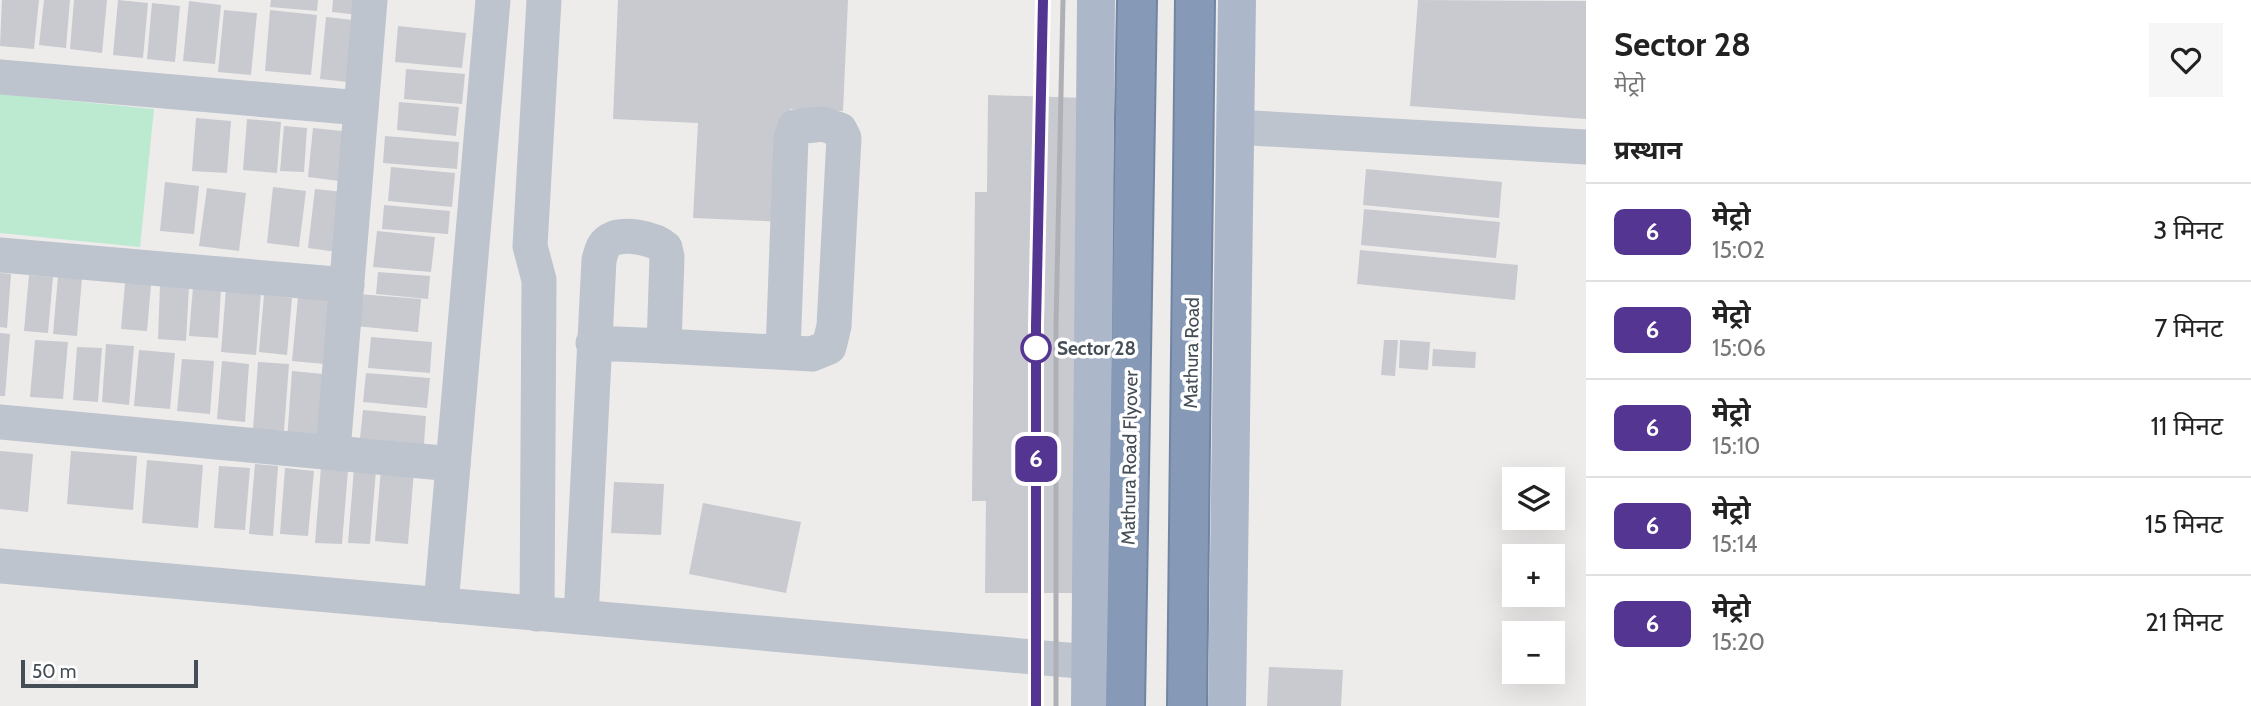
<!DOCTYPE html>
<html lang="hi">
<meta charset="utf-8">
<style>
body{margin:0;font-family:Cabin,"Noto Sans Devanagari",sans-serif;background:#f6f6f6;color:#222;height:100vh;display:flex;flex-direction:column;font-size:26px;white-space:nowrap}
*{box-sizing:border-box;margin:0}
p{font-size:23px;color:#767676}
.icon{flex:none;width:38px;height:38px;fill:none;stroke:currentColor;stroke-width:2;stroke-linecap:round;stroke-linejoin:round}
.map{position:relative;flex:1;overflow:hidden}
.sheet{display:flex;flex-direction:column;background:#fff;width:665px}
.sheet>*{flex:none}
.badge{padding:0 14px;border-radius:10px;font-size:24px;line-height:46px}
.controls{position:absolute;left:1502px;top:467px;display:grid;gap:14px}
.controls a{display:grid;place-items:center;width:63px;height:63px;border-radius:0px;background:#fff;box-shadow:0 7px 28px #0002;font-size:35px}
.scale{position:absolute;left:21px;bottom:18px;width:177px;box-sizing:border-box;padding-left:7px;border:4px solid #454d57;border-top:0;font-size:19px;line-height:24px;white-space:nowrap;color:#454d57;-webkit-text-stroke:5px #fff;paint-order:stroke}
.map>.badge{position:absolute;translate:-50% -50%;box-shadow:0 0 0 4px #fff}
h2{padding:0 28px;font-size:26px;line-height:63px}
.round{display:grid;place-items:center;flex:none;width:74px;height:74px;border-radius:0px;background:#f6f6f6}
.head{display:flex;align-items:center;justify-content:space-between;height:119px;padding:0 28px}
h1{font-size:33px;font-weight:800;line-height:52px}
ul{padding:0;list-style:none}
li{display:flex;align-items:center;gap:21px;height:98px;padding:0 28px;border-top:2px solid #e0e0e0}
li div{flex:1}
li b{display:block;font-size:26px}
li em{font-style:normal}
li .badge{min-width:77px;font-weight:700;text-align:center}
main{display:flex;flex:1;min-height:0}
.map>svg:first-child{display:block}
.green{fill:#bbead1}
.building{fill:#c8cad0}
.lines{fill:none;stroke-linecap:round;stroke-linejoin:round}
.highway-casing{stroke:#7185a3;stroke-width:42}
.minor{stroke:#bdc4cd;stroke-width:35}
.major{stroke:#acb8c9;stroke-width:38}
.highway{stroke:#869ab7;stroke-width:38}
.rail{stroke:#aeb0b5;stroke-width:5}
.line-casing{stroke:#fff;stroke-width:16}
.line{stroke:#553592;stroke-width:10}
.stop-dot{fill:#fff;stroke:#553592;stroke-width:3.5}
.labels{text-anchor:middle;stroke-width:7;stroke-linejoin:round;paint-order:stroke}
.stop-label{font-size:19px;font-weight:bold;fill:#454d57;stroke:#fff;text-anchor:start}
.street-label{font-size:19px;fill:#454d57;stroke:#fff}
</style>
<main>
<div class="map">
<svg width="1586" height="706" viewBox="0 0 1586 706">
<rect width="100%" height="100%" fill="#eeebeb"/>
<path class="green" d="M0,94l154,15 -14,138 -140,-14z"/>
<g class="building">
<path d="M2,0h37l-5,49 -34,-3z"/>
<path d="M44,0h26l-4,48 -27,-3z"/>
<path d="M74,0h33l-5,53 -32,-4z"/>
<path d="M118,0l30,3 -5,55 -30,-3z"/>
<path d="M271,0h47l-1,11 -47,-4z"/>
<path d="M333,0h35l-1,16 -35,-4z"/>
<path d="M618,0h230l-5,111 -53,-2 -5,113 -92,-4 5,-95 -85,-4z"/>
<path d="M1418,0l168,1v118l-176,-13z"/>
<path d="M189,1l32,4 -6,59 -32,-3z"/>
<path d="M152,3l28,3 -5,56 -28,-3z"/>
<path d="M224,10l33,3 -6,62 -33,-3z"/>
<path d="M270,10l47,5 -6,60 -46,-4z"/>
<path d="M326,17l36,4 -5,62 -37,-4z"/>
<path d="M398,26l68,7 -4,35 -67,-6z"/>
<path d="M406,69l59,5 -3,30 -58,-5z"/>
<path d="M988,95l98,3 -7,495h-94l1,-92h-14l3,-309h12z"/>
<path d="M399,102l60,5 -3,29 -59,-6z"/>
<path d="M196,118l35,3 -4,52 -35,-2z"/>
<path d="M247,119l34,3 -4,51 -34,-3z"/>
<path d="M284,126l23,2 -3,44 -24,-1z"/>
<path d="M313,128l39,4 -5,50 -39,-5z"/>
<path d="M385,136l74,6 -2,27 -74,-6z"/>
<path d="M391,167l64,6 -3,34 -64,-6z"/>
<path d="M1366,169l136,13 -3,36 -136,-13z"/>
<path d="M165,182l34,4 -5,48 -34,-3z"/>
<path d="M273,187l33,4 -7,56 -32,-4z"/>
<path d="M207,188l39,5 -7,58 -40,-5z"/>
<path d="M315,189l28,3 -6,60 -29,-4z"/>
<path d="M384,205l66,6 -2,23 -66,-5z"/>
<path d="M1364,209l136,13 -4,36 -135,-13z"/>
<path d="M377,231l58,6 -4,35 -58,-5z"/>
<path d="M1360,250l158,15 -3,35 -158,-16z"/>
<path d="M378,272l52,4 -2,23 -52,-5z"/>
<path d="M0,273l11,1 -4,54 -7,-1z"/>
<path d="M29,275l24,2 -5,56 -24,-2z"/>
<path d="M58,276l24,2 -5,58 -24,-2z"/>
<path d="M125,283l26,2 -4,46 -26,-2z"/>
<path d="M160,285l29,1 -3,55 -28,-2z"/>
<path d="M193,287l28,3 -3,48 -29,-2z"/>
<path d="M226,289l35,3 -5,63 -35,-3z"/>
<path d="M358,294l63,5 -3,33 -63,-6z"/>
<path d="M264,295l28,3 -5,57 -28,-3z"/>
<path d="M298,297l33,2 -6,65 -33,-3z"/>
<path d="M0,333l10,1 -5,62h-5z"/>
<path d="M371,337l61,5 -2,31 -62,-5z"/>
<path d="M35,340l33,2 -5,57 -33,-2z"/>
<path d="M1384,340h14l-3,36 -14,-1z"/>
<path d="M1400,340l30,2 -2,28 -29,-2z"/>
<path d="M106,344l28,2 -5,59 -27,-3z"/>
<path d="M77,347l25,1 -4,54 -25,-2z"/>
<path d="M1433,349l43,3 -1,16 -43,-2z"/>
<path d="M139,350l36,3 -5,56 -36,-3z"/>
<path d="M182,359l32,2 -4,53 -33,-3z"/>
<path d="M222,361l27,3 -4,58 -28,-3z"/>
<path d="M258,362l31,2 -5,67 -31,-2z"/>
<path d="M292,371l41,4 -6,68 -40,-3z"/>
<path d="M366,373l64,5 -3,30 -64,-6z"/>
<path d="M363,410l63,6 -2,28 -64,-6z"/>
<path d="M0,451l33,3 -5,58 -28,-3z"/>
<path d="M71,451l66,5 -4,54 -66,-6z"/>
<path d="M147,460l56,5 -5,63 -56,-5z"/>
<path d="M255,464l23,2 -5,70 -24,-2z"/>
<path d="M219,466l31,2 -5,62 -31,-2z"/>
<path d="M321,467l27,3 -6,74 -27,-1z"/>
<path d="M285,468l29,3 -6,65 -28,-2z"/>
<path d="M354,468l22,2 -6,74 -22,-1z"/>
<path d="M381,468l33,3 -6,73 -33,-3z"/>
<path d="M614,482l50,2 -3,51 -50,-2z"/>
<path d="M703,503l98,19 -15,71 -97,-19z"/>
<path d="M1269,667l74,3 -2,36h-74z"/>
</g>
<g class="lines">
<g class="highway-casing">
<g id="highway">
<path d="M1125,706l12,-706"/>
<path d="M1187,706l8,-706"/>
</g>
</g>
<g class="minor">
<path d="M0,77l361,31"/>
<path d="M1235,127l351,20"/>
<path d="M0,255l347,30"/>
<path d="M664,346l148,8 17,-7 5,-21 10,-188 -4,-8 -17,-6 -28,3 -4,11 -8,214"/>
<path d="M0,422l453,42"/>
<path d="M333,451l37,-451"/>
<path d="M0,566l1090,96"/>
<path d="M441,605l52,-605"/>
<path d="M537,614l2,-334 -9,-34 14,-246"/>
<path d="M581,617l18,-357c2,-7 3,-15 11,-20 13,-8 44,-2 55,8l2,9 -3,89 -71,-3"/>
</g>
<g class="major">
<path d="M1090,706l6,-706"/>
<path d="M1227,706l10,-706"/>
</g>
<use href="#highway" class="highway"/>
<g class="rail">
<path d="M1036,706v-381l7,-325"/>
<path d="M1056,706v-381l7,-325"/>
</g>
</g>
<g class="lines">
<g class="line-casing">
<path id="line" d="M1036,706v-381l7,-325"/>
</g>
<use href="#line" class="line"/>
</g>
<circle class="stop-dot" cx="1036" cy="348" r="14"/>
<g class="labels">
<g class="stop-label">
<text x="1057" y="355">Sector 28</text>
</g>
<g class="street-label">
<text transform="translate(1191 353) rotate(-89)" y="7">Mathura Road</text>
<text transform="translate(1129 458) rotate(-89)" y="7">Mathura Road Flyover</text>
</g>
</g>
</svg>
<div class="controls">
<a><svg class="icon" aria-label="layers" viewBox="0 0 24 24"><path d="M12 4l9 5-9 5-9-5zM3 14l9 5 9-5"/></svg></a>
<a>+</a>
<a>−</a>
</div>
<div class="scale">50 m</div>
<b class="badge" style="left:1036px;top:459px;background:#553592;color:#fff">6</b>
</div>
<section class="sheet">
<div class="head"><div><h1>Sector 28</h1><p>मेट्रो</p></div><a class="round"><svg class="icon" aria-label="heart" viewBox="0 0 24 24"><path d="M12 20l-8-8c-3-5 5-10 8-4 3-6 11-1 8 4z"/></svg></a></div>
<h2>प्रस्थान</h2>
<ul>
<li><span class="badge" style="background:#553592;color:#fff">6</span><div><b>मेट्रो</b><p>15:02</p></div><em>3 मिनट</em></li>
<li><span class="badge" style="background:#553592;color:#fff">6</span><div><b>मेट्रो</b><p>15:06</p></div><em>7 मिनट</em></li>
<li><span class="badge" style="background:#553592;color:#fff">6</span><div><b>मेट्रो</b><p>15:10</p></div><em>11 मिनट</em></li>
<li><span class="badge" style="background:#553592;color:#fff">6</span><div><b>मेट्रो</b><p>15:14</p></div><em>15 मिनट</em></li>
<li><span class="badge" style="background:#553592;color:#fff">6</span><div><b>मेट्रो</b><p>15:20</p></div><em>21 मिनट</em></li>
</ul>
</section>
</main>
